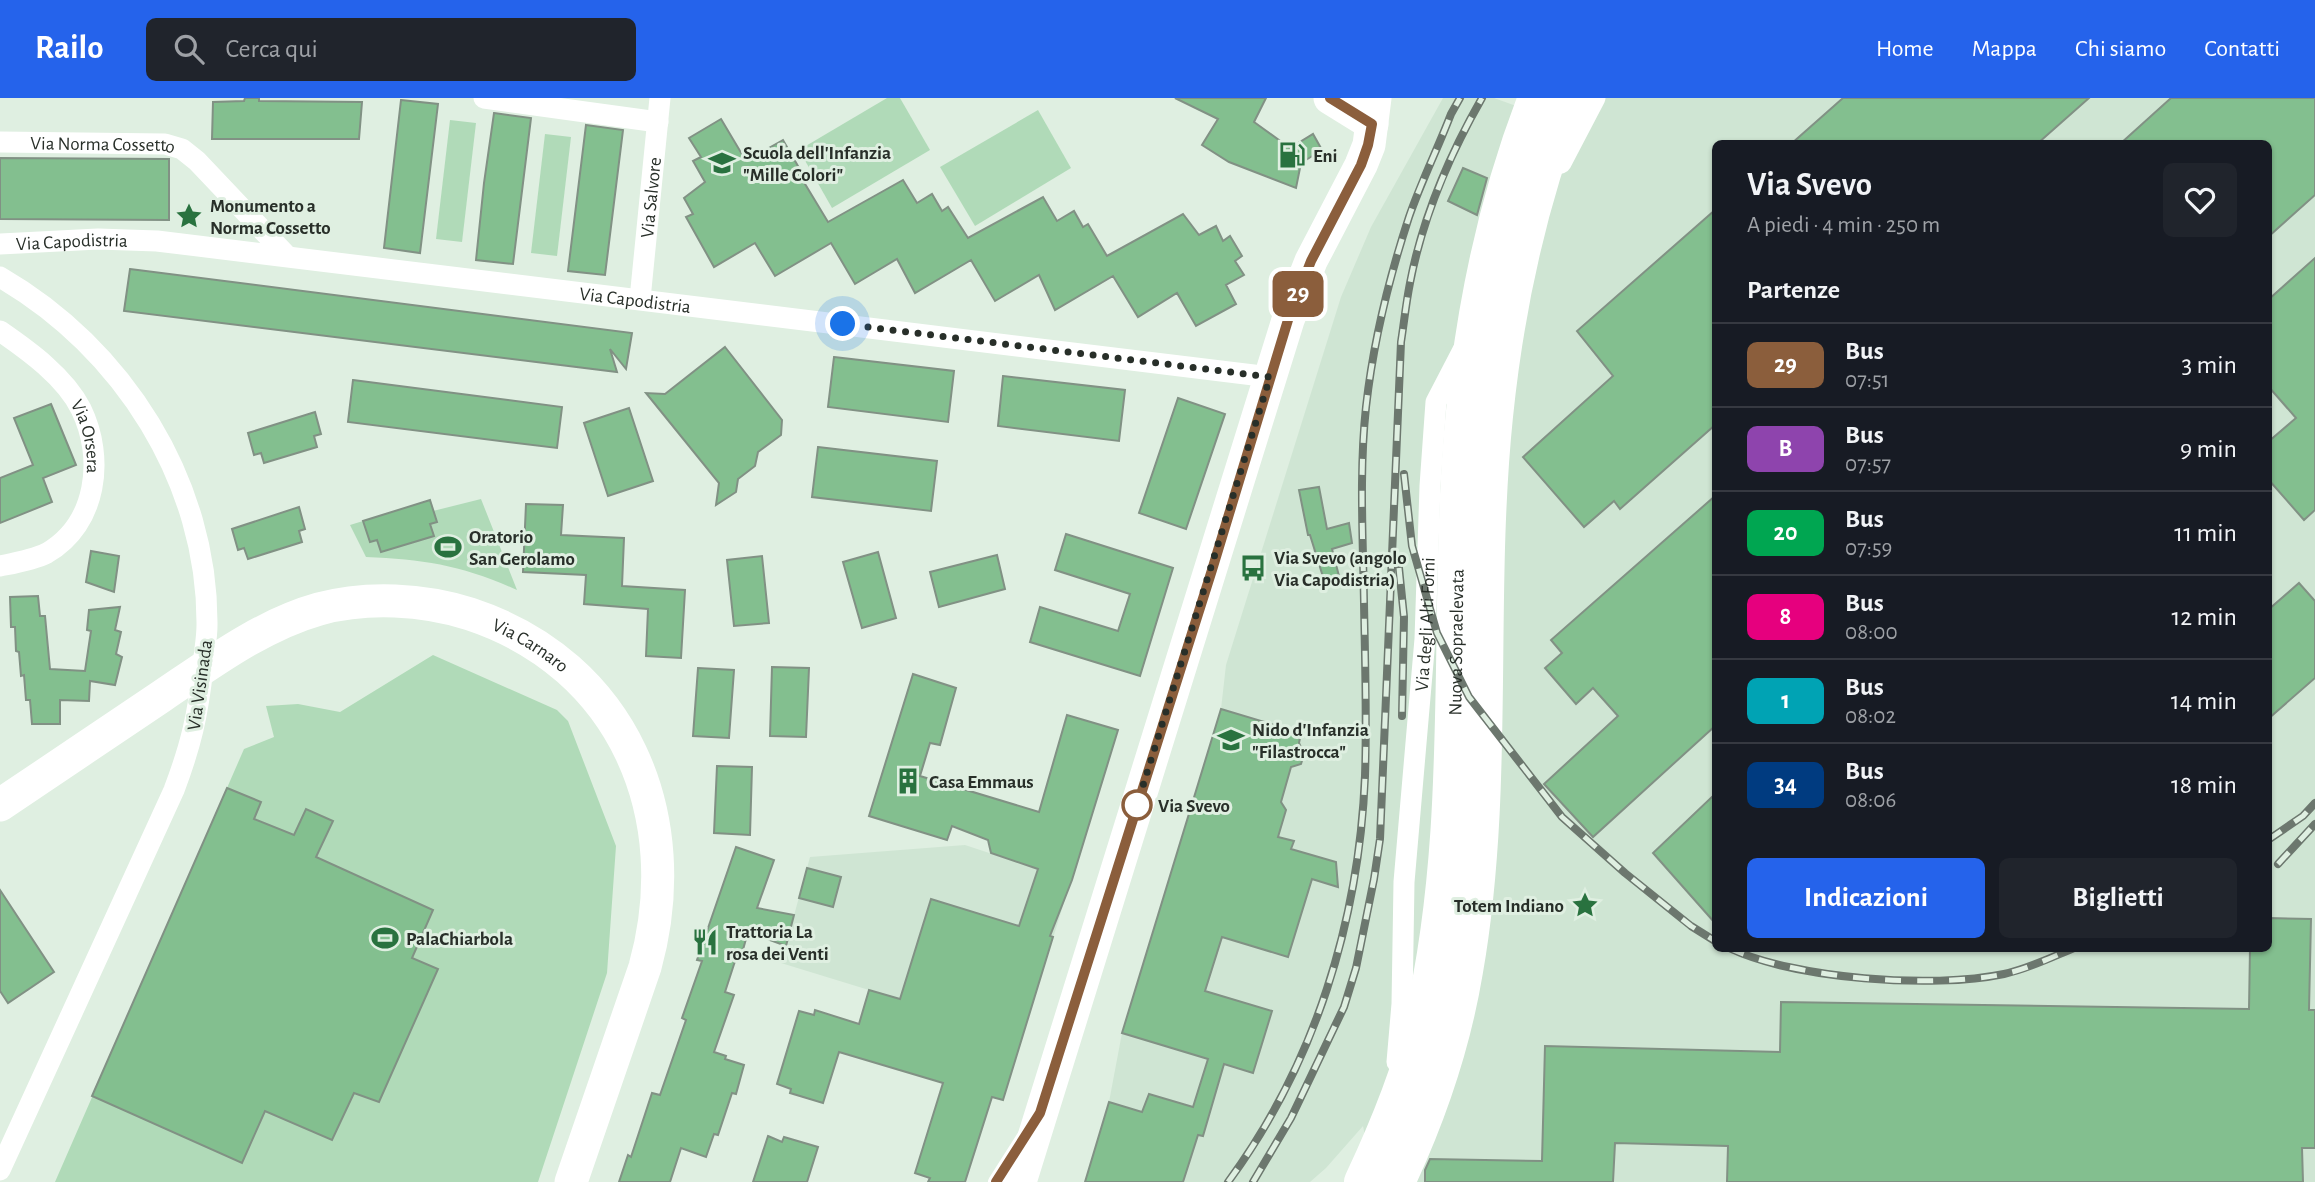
<!DOCTYPE html>
<html lang="it">
<meta charset="utf-8">
<style>
body{margin:0;font-family:"Alegreya Sans",sans-serif;background:#20242c;color:#f1f3f6;height:100vh;display:flex;flex-direction:column;font-size:26px;white-space:nowrap}
*{box-sizing:border-box;margin:0}
p{font-size:23px;color:#9ea1a6}
.icon{flex:none;width:38px;height:38px;fill:none;stroke:currentColor;stroke-width:2;stroke-linecap:round;stroke-linejoin:round}
.map{position:relative;flex:1;overflow:hidden}
.side{position:absolute;left:1712px;top:42px;width:560px;height:812px;display:flex;flex-direction:column;background:#171b24;border-radius:10px;box-shadow:0 2px 5px #0004}
.side>*{flex:none}
.badge{padding:0 14px;border-radius:10px;font-size:24px;line-height:46px}
.you{position:absolute;width:35px;height:35px;margin:-18px;border:5px solid #fff;border-radius:50%;background:#1a73e8;box-shadow:0 0 0 10px #1a73e833}
.map>.badge{position:absolute;translate:-50% -50%;box-shadow:0 0 0 4px #fff}
h2{padding:0 35px;font-size:26px;line-height:63px}
.round{display:grid;place-items:center;flex:none;width:74px;height:74px;border-radius:10px;background:#20242c}
.headline{display:flex;align-items:center;justify-content:space-between;height:119px;padding:0 35px}
h1{font-size:33px;font-weight:600;line-height:52px}
.button{display:flex;gap:14px;margin-top:auto;padding:14px 35px}
.button a{flex:1;height:80px;border-radius:10px;background:#2563eb;color:#fff;font-size:28px;font-weight:600;line-height:80px;text-align:center}
.button a+a{background:#20242c;color:#f1f3f6}
ul{padding:0;list-style:none}
li{display:flex;align-items:center;gap:21px;height:84px;padding:0 35px;border-top:2px solid #363941}
li div{flex:1}
li b{display:block;font-size:26px}
li em{font-style:normal}
li .badge{min-width:77px;font-weight:700;text-align:center}
header{display:flex;align-items:center;gap:42px;box-sizing:border-box;height:98px;padding:0 35px;background:#2563eb;color:#fff}
header strong{font-size:33px}
nav{display:flex;gap:38px;margin-inline-start:auto;font-size:24px}
.search{width:490px;height:63px;background:#20242c;display:flex;align-items:center;gap:18px;box-sizing:border-box;padding:0 24px;border-radius:10px;color:#9ea1a6;font-size:26px}
.map>svg:first-child{display:block}
.built{fill:#cfe5d3;fill-rule:evenodd}
.green{fill:#b0dab8}
.building{fill:#83bf8f;stroke:#819184;stroke-width:2}
.lines{fill:none;stroke-linecap:round;stroke-linejoin:round}
.street{stroke:#fff;stroke-width:21}
.primary{stroke:#fff;stroke-width:33}
.highway{stroke:#fff;stroke-width:38}
.rail-casing{stroke:#6c776e;stroke-width:8}
.rail{stroke:#dfefe1;stroke-width:5;stroke-dasharray:16;stroke-linecap:butt}
.line-casing{stroke:#fff;stroke-width:16}
.line{stroke:#8b5e3c;stroke-width:10}
.walk{stroke:#282f29;stroke-width:7;stroke-dasharray:0 12.6}
.stop-dot{fill:#fff;stroke:#8b5e3c;stroke-width:3.5}
.labels{text-anchor:middle;stroke-width:6;stroke-linejoin:round;paint-order:stroke}
.street-label{font-size:19px;fill:#282f29;stroke:#dfefe1}
.poi-label{font-size:19px;font-weight:bold;fill:#282f29;stroke:#dfefe1;text-anchor:start}
.stop-label{font-size:19px;font-weight:bold;fill:#282f29;stroke:#dfefe1;text-anchor:start}
</style>
<header>
<strong>Railo</strong>
<div class="search"><svg class="icon" aria-label="search" viewBox="0 0 24 24"><circle cx="10" cy="10" r="6"/><path d="M15 15l6 6"/></svg>Cerca qui</div>
<nav><a>Home</a><a>Mappa</a><a>Chi siamo</a><a>Contatti</a></nav>
</header>
<div class="map">
<svg width="2315" height="1084" viewBox="0 0 2315 1084">
<rect width="100%" height="100%" fill="#dfefe1"/>
<g class="built">
<path d="M1443,0h51l69,25 14,-25h738v1084h-943l1,-6 -10,-50 -37,42 -16,14h-225l24,-80 13,-69 99,-324 5,-44 115,-368 30,-70zM1715,46h553v804h-553z"/>
<path d="M965,747l106,35 -68,220 -153,-45 19,-65 -88,-27 29,-106z"/>
</g>
<g class="green">
<path d="M887,0h13l30,52 -98,58 -33,-58z"/>
<path d="M1038,12l33,58 -96,58 -35,-59z"/>
<path d="M450,22l26,3 -14,119 -26,-3z"/>
<path d="M545,36l26,3 -14,119 -26,-3z"/>
<path d="M481,401l36,91c-53,-24 -93,-31 -151,-33l-16,-32 13,-4 7,21 7,-2 4,12 53,-16 -4,-12 7,-3 -4,-10z"/>
<path d="M433,557l124,55 11,11 48,125 -9,127 -69,209h-483l189,-433 30,-12 -8,-31 32,-2 42,8z"/>
</g>
<g class="building">
<path d="M245,0h14v3l103,1 -3,37h-147l1,-37 31,-1z"/>
<path d="M1175,0h91l-12,24 36,26 23,-14 9,16 -21,13 -5,25 -67,-26 -27,-17 16,-26z"/>
<path d="M1843,0h246l-52,46h-246z"/>
<path d="M2171,0h144v97l-47,42v-93h-148z"/>
<path d="M401,2l37,4 -18,149 -36,-5z"/>
<path d="M494,15l37,5 -18,146 -37,-4 8,-77z"/>
<path d="M721,21l25,42 37,-21 19,33 -3,1 29,48 75,-42 14,23 15,-9 10,17 6,-4 20,31 75,-41 14,24 17,-10 9,16 5,-3 19,32 76,-42 16,21 17,-9 7,15 7,-5 12,20 -7,5 9,14 -18,10 10,19 -40,22 -19,-33 -39,24 -25,-41 -58,34 -16,-35 -44,26 -24,-41 -56,33 -18,-34 -42,25 -24,-41 -56,33 -20,-33 -41,24 -28,-50 7,-3 -9,-16 21,-16 -12,-21 8,-4 -12,-19z"/>
<path d="M586,27l37,5 -18,145 -37,-4z"/>
<path d="M0,60l169,1v61l-169,-1z"/>
<path d="M1463,70l24,10 -10,37 -29,-14z"/>
<path d="M1715,112v215l-95,84 -6,-8 -30,26 -61,-70 90,-81 -36,-45z"/>
<path d="M2315,160v252l-11,10 -36,-41v-37l28,-24 -28,-32v-86z"/>
<path d="M130,171l502,64 -6,36 -16,-20 7,23 -493,-61z"/>
<path d="M725,249l57,73 -1,15 -23,17 -3,14 -17,13 -2,13 -20,13 3,-22 -73,-90 19,1z"/>
<path d="M834,259l120,14 -6,51 -120,-15z"/>
<path d="M1003,278l122,14 -6,51 -121,-15z"/>
<path d="M353,282l209,27 -5,41 -209,-26z"/>
<path d="M1178,300l47,16 -39,115 -47,-16z"/>
<path d="M51,306l25,61 -33,13 9,24 -52,21v-45l33,-13 -19,-47z"/>
<path d="M629,310l24,73 -45,15 -24,-73z"/>
<path d="M315,314l6,22 -7,2 3,11 -53,16 -3,-10 -7,2 -6,-22z"/>
<path d="M818,349l119,14 -6,50 -119,-14z"/>
<path d="M1319,389l8,42 22,-6 3,20 -20,6 7,27 -15,4 -14,-45h-2l-9,-45z"/>
<path d="M1715,398v230l-122,111 -49,-53 74,-68 -25,-28 -17,16 -31,-36 17,-15 -11,-13z"/>
<path d="M430,402l7,22 -7,2 4,12 -53,16 -4,-12 -7,2 -7,-21z"/>
<path d="M526,406l37,1 -2,30 63,3 -2,48 63,4 -4,68 -35,-2 2,-47 -64,-5 2,-29 -63,-3z"/>
<path d="M299,409l6,22 -6,2 3,11 -54,17 -4,-11 -6,2 -6,-21z"/>
<path d="M1066,436l107,34 -33,108 -110,-34 10,-35 78,24 12,-37 -75,-24z"/>
<path d="M91,453l28,5 -5,36 -28,-10z"/>
<path d="M878,454l18,66 -34,10 -19,-66z"/>
<path d="M997,457l8,34 -66,18 -9,-35z"/>
<path d="M762,458l7,67 -35,3 -7,-66z"/>
<path d="M2299,485l16,18v77l-47,41v-109z"/>
<path d="M38,498l2,20h5l5,53 35,2 6,-40 -4,-1 2,-20 31,-3 -5,23 6,2 -5,22 6,3 -7,28 -25,-4 -1,20 -29,-1v24h-28l-2,-24h-4l-2,-25 -3,1 -2,-24 -3,-1 -1,-24h-4l-1,-30z"/>
<path d="M772,569l37,1 -3,69 -36,-1z"/>
<path d="M698,570l36,2 -5,68 -36,-2z"/>
<path d="M913,576l43,14 -16,57 -10,-2 -10,33 119,36 28,-97 51,15 -46,150 -22,56 3,1 -50,163 -11,-3 -27,85h-37l2,-4 -15,-5 28,-90 -104,-31 -16,51 -33,-10 1,-4 -14,-5 22,-73 15,4 1,-5 44,14 10,-34 31,9 31,-100 88,27 19,-57 -47,-16 -3,-13 -36,-14 -5,14 -78,-24z"/>
<path d="M1221,611l80,24 -2,10 5,11 -3,10 -10,3 -10,35 5,8 -8,27 16,4 -3,8 45,13 2,25 -26,-8 -24,78 -66,-20 -17,54 67,20 -19,62 -29,-9 -21,72 -5,-1 -15,47h-98l24,-80 33,10 7,-18 44,13 15,-48 -86,-26z"/>
<path d="M717,668l35,1 -2,68 -36,-2z"/>
<path d="M227,690l34,14 -7,17 40,16 12,-26 27,12 -17,36 117,53 -21,48 26,11 -59,133 -25,-9 -22,47 -67,-29 -23,52 -150,-67z"/>
<path d="M1715,696v129l-62,-70z"/>
<path d="M736,749l38,13 -17,48 37,7 -8,31 -38,-14 -6,21 -4,-1 -13,40 9,3 -20,57 12,4 -1,3 19,6 -8,29 -4,-1 -14,42 -4,-1 -8,23 -25,-9 -11,34h-51l9,-27 3,2 21,-64 8,2 26,-75 -4,-2 20,-57 -5,-1z"/>
<path d="M807,770l34,9 -8,30 -34,-9z"/>
<path d="M0,792l54,82 -46,31 -8,-12z"/>
<path d="M2268,820l43,1 -2,91h6v138h-13l1,34h-576l1,-36 -113,-3 -2,39h-188v-12l5,-11 112,2 3,-115 235,6 1,-50 468,7 1,-61h18z"/>
<path d="M768,1038l14,6 2,-5 34,10 -11,35h-54z"/>
</g>
<g class="lines">
<g class="street">
<path d="M484,0l174,24"/>
<path id="s1" d="M0,44l165,2 17,5 15,12 90,95"/>
<path d="M1561,65l34,-65"/>
<path id="s2" d="M0,146l98,-5 59,2 1113,136"/>
<path d="M0,179c123,71 208,205 207,348 0,14 -3,28 -4,42 -5,48 -12,78 -29,123l-174,380"/>
<path id="s3" d="M640,201l20,-201"/>
<path id="s4" d="M0,233c29,20 65,46 81,78 24,49 16,115 -34,144 -14,7 -32,10 -47,13"/>
<path id="s5" d="M1397,964l5,-58 2,-122 21,-243 5,-153 6,-84 27,-52"/>
</g>
<g class="primary">
<path d="M1330,0l42,26"/>
<path id="s6" d="M0,707c54,-36 108,-73 162,-109 49,-33 100,-71 157,-87 48,-13 104,-10 151,5 154,51 217,202 175,353l-74,215"/>
<path d="M1020,1084l268,-862 23,-59 50,-96 8,-20 6,-47"/>
</g>
<g class="highway">
<path id="s7" d="M1363,1084c24,-51 47,-106 60,-161 40,-173 28,-350 36,-526 6,-135 29,-271 78,-397"/>
<path d="M1396,1084c31,-66 56,-139 68,-211 32,-183 11,-370 30,-555 11,-108 35,-217 74,-318"/>
</g>
<g class="rail-casing">
<g id="rail">
<path d="M1404,376l8,72 25,87 32,64 93,120 63,56 66,53 24,15"/>
<path d="M1399,470l5,49 -2,99"/>
<path d="M2268,742l35,-24 12,-13"/>
<path d="M2278,766l37,-40"/>
<path d="M1729,850c66,31 203,41 275,26 24,-5 48,-17 70,-26"/>
<path d="M1228,1084c87,-118 131,-261 137,-406 2,-58 0,-116 -1,-173 -1,-65 -5,-131 2,-196 7,-63 23,-129 43,-190 12,-35 29,-69 42,-103l9,-16"/>
<path d="M1253,1084l38,-64 53,-111 12,-39 18,-89 6,-40 21,-497c3,-19 5,-39 9,-59 12,-63 40,-129 72,-185"/>
</g>
</g>
<use href="#rail" class="rail"/>
</g>
<g class="lines">
<g class="line-casing">
<path id="line" d="M996,1084l44,-69 172,-543 76,-250 23,-59 50,-96 7,-20 4,-21 -42,-26"/>
</g>
<use href="#line" class="line"/>
<path class="walk" d="M843,226l427,53 -133,428"/>
</g>
<defs>
<g id="fuel-bare" transform="scale(2.1)"><path d="M-5.5-6h7V0h2V4h1.3V-2.5L3-4.5l.8-.8L6-3V5H2.5V1h-1V6h-7ZM-4.2-4.7v3.2H.2V-4.7Z" fill="#29723f" stroke="#dfefe1" stroke-width="2.5" paint-order="stroke"/></g>
<g id="school-bare" transform="scale(2.1)"><path d="M0-5L7-2L0 1L-7-2ZM-4 1L0 2.5L4 1V4Q0 6-4 4Z" fill="#29723f" stroke="#dfefe1" stroke-width="2.5" paint-order="stroke"/></g>
<g id="sight-bare" transform="scale(2.1)"><path d="M0-6L1.8-2.2L6-1.7L2.9 1.2L3.7 5.4L0 3.3L-3.7 5.4L-2.9 1.2L-6-1.7L-1.8-2.2Z" fill="#29723f" stroke="#dfefe1" stroke-width="2.5" paint-order="stroke"/></g>
<g id="stadium-bare" transform="scale(2.1)"><path d="M0-5a6.5 5 0 1 0 0 10a6.5 5 0 1 0 0-10ZM-3.5-1.8h7v3.6h-7Z" fill="#29723f" stroke="#dfefe1" stroke-width="2.5" paint-order="stroke"/></g>
<g id="bus-bare" transform="scale(2.1)"><path d="M-5-6H5V4H4V6H2V4H-2V6H-4V4H-5ZM-3.5-4V0h7V-4ZM-3.5 1.2v1.5H-2V1.2ZM2 1.2v1.5H3.5V1.2Z" fill="#29723f" stroke="#dfefe1" stroke-width="2.5" paint-order="stroke"/></g>
<g id="building-bare" transform="scale(2.1)"><path d="M-4-6H4V6H1V3H-1V6H-4ZM-2.5-4.3h1.7v1.8h-1.7ZM.8-4.3h1.7v1.8H.8ZM-2.5-1h1.7V.8h-1.7ZM.8-1h1.7V.8H.8Z" fill="#29723f" stroke="#dfefe1" stroke-width="2.5" paint-order="stroke"/></g>
<g id="restaurant-bare" transform="scale(2.1)"><path d="M-5-6h1v4h1v-4h1v4h1v-4h1v5L-1.5 .5V6h-2V.5L-5-1ZM5-6V6H3V1.5H1.5Q1.5-4 5-6Z" fill="#29723f" stroke="#dfefe1" stroke-width="2.5" paint-order="stroke"/></g>
</defs>
<g fill-rule="evenodd">
<use href="#fuel-bare" x="1292" y="57"/>
<use href="#school-bare" x="722" y="65"/>
<use href="#sight-bare" x="189" y="118"/>
<use href="#stadium-bare" x="448" y="449"/>
<use href="#bus-bare" x="1253" y="470"/>
<use href="#school-bare" x="1231" y="642"/>
<use href="#building-bare" x="908" y="683"/>
<use href="#sight-bare" x="1585" y="807"/>
<use href="#stadium-bare" x="385" y="840"/>
<use href="#restaurant-bare" x="705" y="844"/>
</g>
<circle class="stop-dot" cx="1137" cy="707" r="14"/>
<g class="labels">
<g class="street-label">
<text dy="7" stroke="none"><textPath href="#s1" startOffset="103">Via Norma Cossetto</textPath></text>
<text dy="7" stroke="none"><textPath href="#s3" startOffset="102">Via Salvore</textPath></text>
<text dy="7" stroke="none"><textPath href="#s2" startOffset="72">Via Capodistria</textPath></text>
<text dy="7" stroke="none"><textPath href="#s2" startOffset="639">Via Capodistria</textPath></text>
<text dy="7" stroke="none"><textPath href="#s4" startOffset="142">Via Orsera</textPath></text>
<text dy="7" stroke="none"><textPath href="#s5" startOffset="439">Via degli Alti Forni</textPath></text>
<text dy="7" stroke="none"><textPath href="#s7" startOffset="553">Nuova Sopraelevata</textPath></text>
<text dy="7" stroke="none"><textPath href="#s6" startOffset="597">Via Carnaro</textPath></text>
<text transform="translate(199 587) rotate(-82)" y="7">Via Visinada</text>
</g>
<g class="poi-label">
<text x="743" y="61">Scuola dell'Infanzia<tspan x="743" dy="22">"Mille Colori"</tspan></text>
<text x="1313" y="64">Eni</text>
<text x="210" y="114">Monumento a<tspan x="210" dy="22">Norma Cossetto</tspan></text>
<text x="469" y="445">Oratorio<tspan x="469" dy="22">San Gerolamo</tspan></text>
<text x="1274" y="466">Via Svevo (angolo<tspan x="1274" dy="22">Via Capodistria)</tspan></text>
<text x="1252" y="638">Nido d'Infanzia<tspan x="1252" dy="22">"Filastrocca"</tspan></text>
<text x="929" y="690">Casa Emmaus</text>
<text x="1564" y="814" text-anchor="end">Totem Indiano</text>
<text x="726" y="840">Trattoria La<tspan x="726" dy="22">rosa dei Venti</tspan></text>
<text x="406" y="847">PalaChiarbola</text>
</g>
<g class="stop-label">
<text x="1158" y="714">Via Svevo</text>
</g>
</g>
</svg>
<div class="you" style="left:843px;top:226px"></div>
<b class="badge" style="left:1298px;top:196px;background:#8b5e3c;color:#fff">29</b>
<section class="side">
<div class="headline"><div><h1>Via Svevo</h1><p>A piedi · 4 min · 250 m</p></div><a class="round"><svg class="icon" aria-label="heart" viewBox="0 0 24 24"><path d="M12 20l-8-8c-3-5 5-10 8-4 3-6 11-1 8 4z"/></svg></a></div>
<h2>Partenze</h2>
<ul>
<li><span class="badge" style="background:#8b5e3c;color:#fff">29</span><div><b>Bus</b><p>07:51</p></div><em>3 min</em></li>
<li><span class="badge" style="background:#8e44ad;color:#fff">B</span><div><b>Bus</b><p>07:57</p></div><em>9 min</em></li>
<li><span class="badge" style="background:#00a651;color:#fff">20</span><div><b>Bus</b><p>07:59</p></div><em>11 min</em></li>
<li><span class="badge" style="background:#e6007e;color:#fff">8</span><div><b>Bus</b><p>08:00</p></div><em>12 min</em></li>
<li><span class="badge" style="background:#00a3b4;color:#fff">1</span><div><b>Bus</b><p>08:02</p></div><em>14 min</em></li>
<li><span class="badge" style="background:#003b80;color:#fff">34</span><div><b>Bus</b><p>08:06</p></div><em>18 min</em></li>
</ul>
<div class="button"><a>Indicazioni</a><a>Biglietti</a></div>
</section>
</div>
